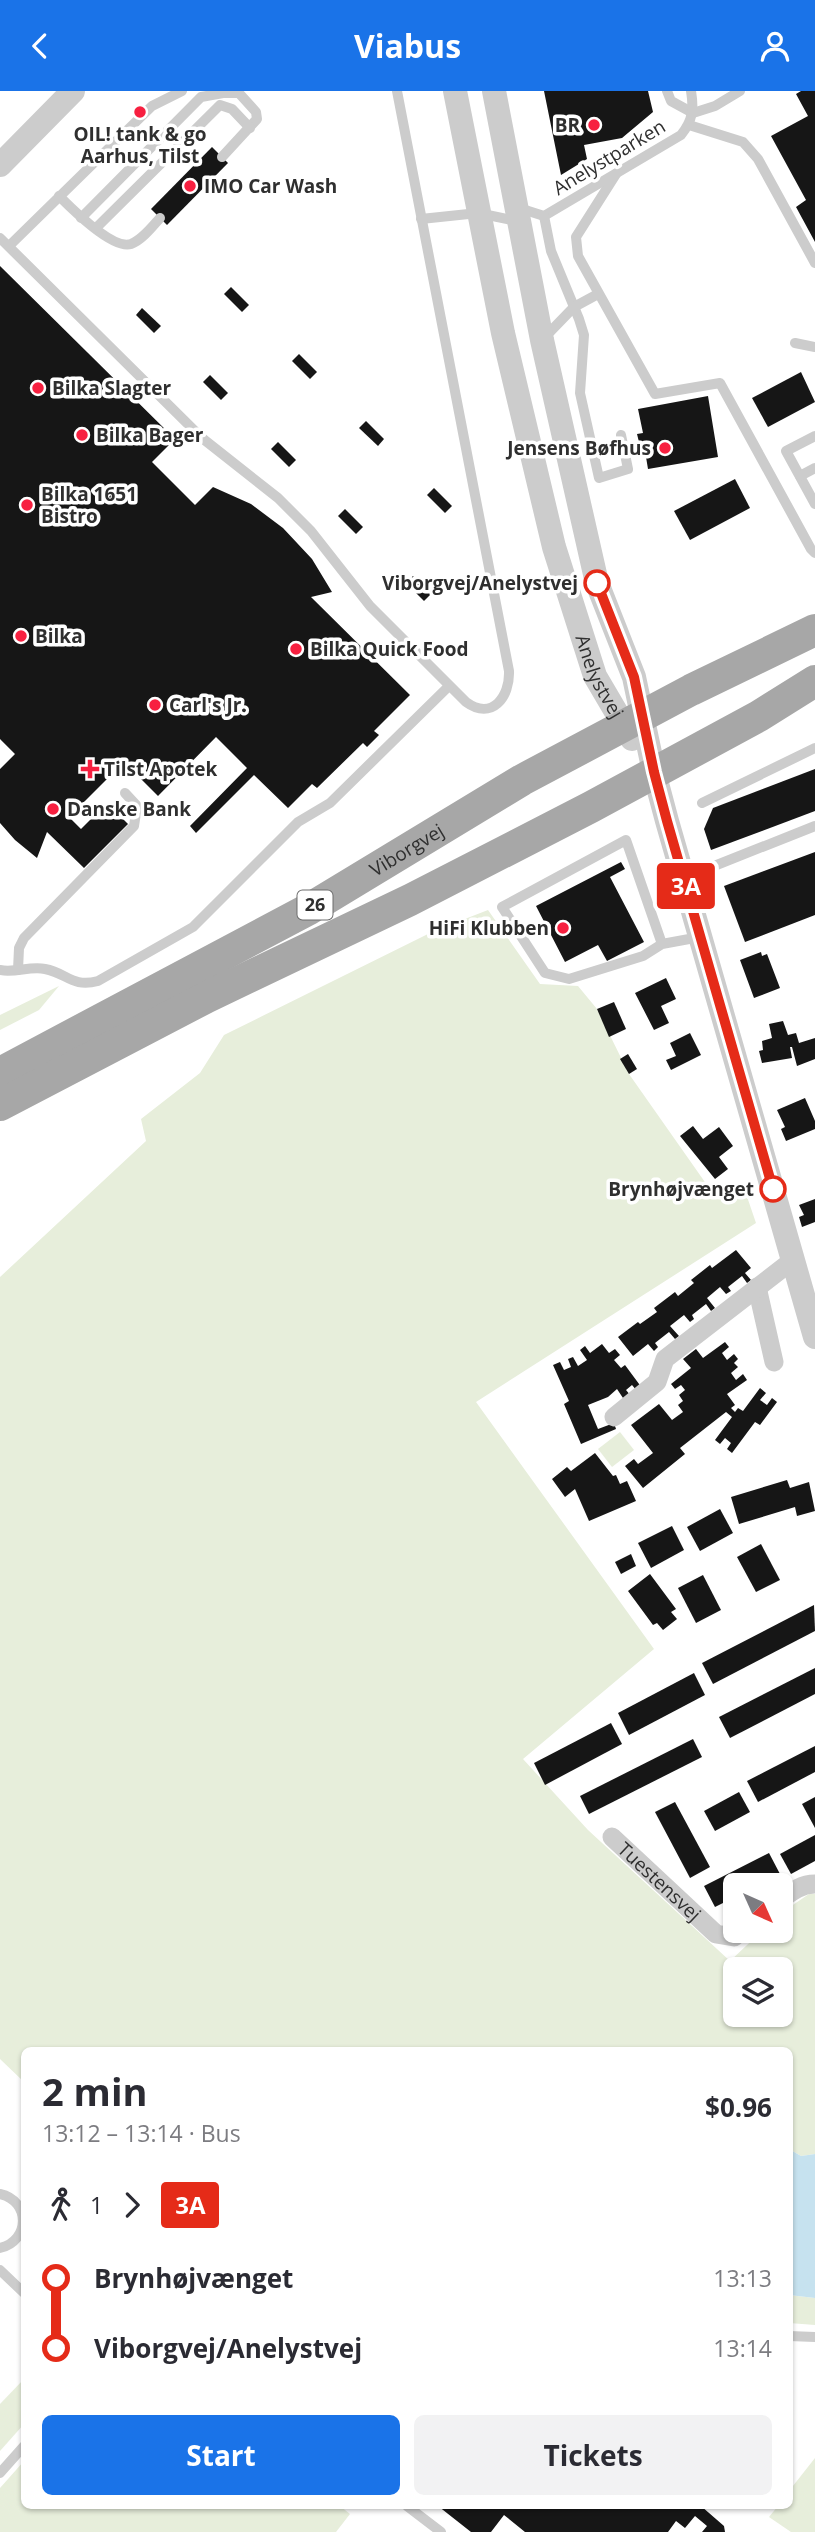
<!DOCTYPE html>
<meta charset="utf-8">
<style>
body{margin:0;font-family:"Open Sans",sans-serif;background:#f2f2f3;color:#2b2b33;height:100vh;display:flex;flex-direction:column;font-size:26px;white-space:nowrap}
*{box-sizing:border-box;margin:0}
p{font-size:23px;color:#7c7c81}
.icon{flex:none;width:38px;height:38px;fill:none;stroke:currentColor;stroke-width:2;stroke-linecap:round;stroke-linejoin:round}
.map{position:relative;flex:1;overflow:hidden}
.details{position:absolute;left:21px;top:1956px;width:772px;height:462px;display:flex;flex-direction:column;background:#fff;border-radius:10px;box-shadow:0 2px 5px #0004}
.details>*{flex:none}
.badge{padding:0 14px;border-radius:5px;font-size:24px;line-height:46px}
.needle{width:46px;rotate:135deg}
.fabs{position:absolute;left:723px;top:1782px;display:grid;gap:14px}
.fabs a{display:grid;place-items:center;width:70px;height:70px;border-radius:10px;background:#fff;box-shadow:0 2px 5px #0004;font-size:35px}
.map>.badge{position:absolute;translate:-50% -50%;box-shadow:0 0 0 4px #fff}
.legs{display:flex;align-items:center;gap:10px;height:77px;padding:0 21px;font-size:23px}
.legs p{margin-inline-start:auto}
.overview{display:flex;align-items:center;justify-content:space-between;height:119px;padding:0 21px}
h1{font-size:38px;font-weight:700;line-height:52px}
.button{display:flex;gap:14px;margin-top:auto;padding:14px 21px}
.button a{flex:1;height:80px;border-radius:10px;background:#1a73e8;color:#fff;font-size:28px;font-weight:700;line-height:80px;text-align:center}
.button a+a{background:#f2f2f3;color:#2b2b33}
ul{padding:0 21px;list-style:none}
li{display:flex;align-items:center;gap:24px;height:70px;font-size:26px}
li i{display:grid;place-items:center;width:10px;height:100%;margin:0 9px;background:currentColor}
li i::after{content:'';width:18px;height:18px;margin:-9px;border:5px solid;border-radius:50%;background:#fff}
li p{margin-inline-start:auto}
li:first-child i{background:linear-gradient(#0000 50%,currentColor 0)}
li:last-child i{background:linear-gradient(currentColor 50%,#0000 0)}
header{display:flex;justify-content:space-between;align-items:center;height:91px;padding:0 21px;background:#1a73e8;color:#fff;font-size:32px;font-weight:700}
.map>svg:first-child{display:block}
.green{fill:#e7eedb;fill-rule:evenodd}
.water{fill:#c6e2ef}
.building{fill:#161616}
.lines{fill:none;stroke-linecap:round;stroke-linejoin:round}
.service{stroke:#ccc;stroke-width:10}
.minor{stroke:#ccc;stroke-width:19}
.tertiary{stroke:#ccc;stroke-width:24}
.primary{stroke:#a7a7a7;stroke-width:32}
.line-1-casing{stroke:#fff;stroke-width:16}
.line-1{stroke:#e52b18;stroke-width:10}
.poi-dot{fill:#f72040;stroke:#fff;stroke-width:2.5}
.stop-1-dot{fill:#fff;stroke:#e52b18;stroke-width:3.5}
.labels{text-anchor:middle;stroke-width:7;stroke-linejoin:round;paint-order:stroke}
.shield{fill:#fff;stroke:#6d6d6d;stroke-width:2}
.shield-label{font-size:18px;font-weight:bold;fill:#2f2f2f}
.poi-label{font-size:19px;font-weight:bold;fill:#2f2f2f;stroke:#fff;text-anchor:start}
.street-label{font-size:19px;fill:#2f2f2f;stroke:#fff}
.stop-label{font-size:19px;font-weight:bold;fill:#2f2f2f;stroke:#fff;text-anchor:end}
</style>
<header><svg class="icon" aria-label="back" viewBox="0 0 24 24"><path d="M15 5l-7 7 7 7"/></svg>Viabus<svg class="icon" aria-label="person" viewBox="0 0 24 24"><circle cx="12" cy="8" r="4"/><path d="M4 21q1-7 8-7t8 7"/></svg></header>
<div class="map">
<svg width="815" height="2441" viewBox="0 0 815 2441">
<rect width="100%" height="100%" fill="#fff"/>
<g class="green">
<path d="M488,819l52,74 38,2 19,23 32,65 85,121 28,-13 14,41 -280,179 178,247 -131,110 65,71 142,131 33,-31h17l1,-17 28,-19h6v260l-14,2 -12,-7v-98h-765v31l-24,-23v-782l146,-136 -5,-22 59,-46 24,-38 210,-104zM735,1878h45v45h-45z"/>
<path d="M59,895l-20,24 -39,20v-15z"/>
<path d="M620,1341l14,18 -22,17 -14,-18z"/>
<path d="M789,2204l26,3v27l-26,-2z"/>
<path d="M24,2288v45l-24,27v-47z"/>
<path d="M815,2367v74h-24l-22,-15 9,-11h11v-15z"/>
<path d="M24,2370v45h316l10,8 -14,18h-336v-44z"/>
</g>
<path class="water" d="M789,2058l12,7 14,-2v144l-26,-3z"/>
<g class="building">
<path d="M544,0h104l5,21 -31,26 -38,7 3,14 -26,16z"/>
<path d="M801,0h14v151l-19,-35 10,-7 -35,-64 37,-20 -12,-22z"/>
<path d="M212,56l16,16 -61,62 -16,-16z"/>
<path d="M0,175l175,173 -23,23 43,43 18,-18 38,17 32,24 29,31 20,33 -21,5 99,98 -36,36 5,4 -12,12 -4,-4 -46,45 -5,-4 -24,24 -34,-33 -58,58 -6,-7 57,-58 -31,-31 -58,59 -34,-34 -55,55 12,12 26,-26 21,21 -44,44 -37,-36 -10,26 -22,-18 -15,-17v-54l15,-15 -15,-15z"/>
<path d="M231,196l18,18 -7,7 -18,-18z"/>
<path d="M142,217l19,18 -7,7 -18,-18z"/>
<path d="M299,263l18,18 -7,7 -18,-18z"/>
<path d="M801,281l14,30 -47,25 -16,-29z"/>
<path d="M210,284l18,18 -7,7 -18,-18z"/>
<path d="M708,305l10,61 -70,12 -4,-24 -4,1 -3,-12 6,-1 -5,-24z"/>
<path d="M366,330l18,18 -6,7 -19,-18z"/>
<path d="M278,351l18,18 -7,7 -18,-18z"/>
<path d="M735,388l15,29 -60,32 -16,-29z"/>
<path d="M434,397l18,18 -7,7 -18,-18z"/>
<path d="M345,418l18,18 -7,7 -18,-18z"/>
<path d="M413,485l18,18 -7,7 -18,-18z"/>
<path d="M815,678v42l-104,39 -7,-21 9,-21z"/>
<path d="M815,761v63l-70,27 -21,-56z"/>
<path d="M621,771l4,7 -15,8 34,65 -37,19 -9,-16 -33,17 -29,-56z"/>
<path d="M761,861l1,4 5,-2 13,34 -26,10 -14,-38z"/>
<path d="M666,887l10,21 -15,7 8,17 -15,7 -19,-37z"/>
<path d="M614,911l12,27 -17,8 -12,-28z"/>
<path d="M783,930l5,14 8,-2 3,10 16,-5v21l-18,7 -5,-19h-2l2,11 -30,5 -3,-12 4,-1 -1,-9 10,-3 -3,-14z"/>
<path d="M690,942l11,22 -30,15 -5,-10 10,-4 -6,-13z"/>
<path d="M628,963l9,15 -8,5 -9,-15z"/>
<path d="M805,1007l10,23v8l-29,12 -5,-12 4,-2 -8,-17z"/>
<path d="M693,1035l10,13 16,-12 14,19 -14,11 9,12 -13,10 -35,-43z"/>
<path d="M815,1108v23l-13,5 -3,-10 5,-2 -5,-10z"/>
<path d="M736,1159l15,18 -6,5 6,7 -4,3 -5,-7 -14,11 3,4 -5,3 -6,-7 -13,11 8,10 -4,3 -5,-7 -14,11 2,4 -4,3 -6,-7 -14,11 9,10 -4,3 -6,-7 -14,11 3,4 -4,4 -6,-7 -15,12 -15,-19 20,-15 2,2 17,-12 -3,-4 21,-16 3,4 16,-13 -3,-3 19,-15 2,3z"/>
<path d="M725,1251l4,5 -7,6 5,7 7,-6 4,5 -4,4 4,4 -7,6 5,7 7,-6 4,6 -20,14 8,11 -4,3 4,4 3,-4 5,3 17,-23 6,5 -6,7 7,5 5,-7 5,4 -17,23 -5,-3 -23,31 -5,-4 4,-6 -6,-5 -5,6 -5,-4 17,-23 -6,-5 -46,36 5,6 -42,34 -18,-22 9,-7 4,5 15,-11 -22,-28 28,-21 13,16 11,-8 -5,-7 5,-4 -4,-6 6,-5 -4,-5 -6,4 -4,-5 20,-16 -8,-9 13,-10 7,9z"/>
<path d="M602,1253l7,9 6,-4 5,6 -6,5 7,8 4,-3 17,23 -5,3 -5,-6 -6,5 5,6 -6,5 -8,-12 -9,8 -20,8 10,24 16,-6 2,6 -35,15 -17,-40 5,-3 -16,-36 7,-3 4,8 7,-3 -3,-8 5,-2 5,9 9,-6 -7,-10 5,-4 5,7z"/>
<path d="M595,1362l18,23 3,-1 4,9 7,-3 9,20 -47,20 -14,-32 -10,8 -13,-18 15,-12 4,4z"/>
<path d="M787,1389l3,8 19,-6 6,29 -18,5 -2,-9 -56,17 -8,-27z"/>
<path d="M720,1418l13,24 -33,18 -13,-24z"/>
<path d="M672,1435l12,24 -33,18 -13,-25z"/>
<path d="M761,1453l19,36 -24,12 -19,-35z"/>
<path d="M631,1463l5,12 -15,8 -6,-12z"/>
<path d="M650,1483l26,35 -5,3 6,7 -14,11 -6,-7 -4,2 -25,-34z"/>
<path d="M703,1484l18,35 -25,13 -18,-35z"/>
<path d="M814,1514l1,26 -102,53 -11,-21z"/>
<path d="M815,1577v26l-85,44 -11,-21z"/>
<path d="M694,1582l11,22 -76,40 -11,-22z"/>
<path d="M611,1632l11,21 -77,41 -11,-22z"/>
<path d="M693,1648l9,18 -113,57 -9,-18z"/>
<path d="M815,1655v26l-57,30 -11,-21z"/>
<path d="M739,1701l11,20 -35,19 -11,-20z"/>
<path d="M815,1706v31l-13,-24z"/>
<path d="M675,1711l35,65 -20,11 -35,-66z"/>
<path d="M815,1744v26l-24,13 -11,-20z"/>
<path d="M769,1762l11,21 -22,11h-23v12l-20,10 -11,-21z"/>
<path d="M438,2415h263l23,20 1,6h-23l5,-6 -12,-10 -10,12 -9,-7 -8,11h-143l-21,-17 -13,17h-20z"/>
</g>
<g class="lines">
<g class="service">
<path d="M667,0l4,10 22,12 22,-7 25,-15"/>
<path d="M689,34l54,17 15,17 57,104"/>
<path d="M222,66l35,-38 -1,-7 -19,-21"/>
<path d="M616,83l-40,63 2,19 77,138 65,-11 91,166 4,4"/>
<path d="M59,105c13,13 54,54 72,48 11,-4 21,-17 29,-26"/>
<path d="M519,117l25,8 137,-81c12,-15 13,-26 10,-44"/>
<path d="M544,125l7,35 28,68 5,16 -4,58 19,85 29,-9 -7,-34"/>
<path d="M81,127l120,-121 22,-4h15"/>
<path d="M421,128l57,-6 39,8"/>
<path d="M96,137l124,-123 12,4 18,19"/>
<path d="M0,147l202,200 76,60 33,33 59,75 96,96c26,19 44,-5 43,-31l-112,-580"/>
<path d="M9,155l143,-140 30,-15"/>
<path d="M545,246l29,-30 24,-13"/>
<path d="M795,252l20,4"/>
<path d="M815,345l-29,15 29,53"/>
<path d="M800,385l15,-8"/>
<path d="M702,712l113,-55"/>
<path d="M684,787l131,-52"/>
<path d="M662,853l-36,-104 -124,67 43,66 24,6 74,-23 19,-12 38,-7"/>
<path d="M0,879c15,3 30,-4 45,-1 22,4 27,19 53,12l95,-54 105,-105 32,-19 119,-117"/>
<path d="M18,879l1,-22 5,-10 110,-112 3,-20 -12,-13"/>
<path d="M0,2103c31,7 30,47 0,54"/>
<path d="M0,2179l24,23"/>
<path d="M789,2245l26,1"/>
<path d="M0,2382l24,-27"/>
<path d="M407,2415l34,26"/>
</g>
<g class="minor">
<path d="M757,1196l17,75"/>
<path d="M614,1326l43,-35 8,-23 128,-99"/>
<path id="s1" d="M612,1746l104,97 18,3 8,-7"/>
<path d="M780,1809c11,-8 21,-16 35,-16"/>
</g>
<g class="tertiary">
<path id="s2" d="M455,0l48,242 51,214 41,129 37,63"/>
<path d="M494,0l48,249 55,243 37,94 20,95 13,49 148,516"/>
<path d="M0,74l73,-74"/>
</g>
<g class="primary">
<path id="s3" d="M0,982l309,-164 213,-129 169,-90 124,-60"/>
<path d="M0,1014l207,-108 203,-97 181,-93 168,-91 56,-35"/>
</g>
</g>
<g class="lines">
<g class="line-1-casing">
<path id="line-1" d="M597,492l37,94 20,95 13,49 106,368"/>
</g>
<use href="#line-1" class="line-1"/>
</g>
<g class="poi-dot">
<circle cx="140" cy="21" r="7"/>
<circle cx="594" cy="34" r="7"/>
<circle cx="190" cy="95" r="7"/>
<circle cx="38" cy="297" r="7"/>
<circle cx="82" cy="344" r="7"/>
<circle cx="665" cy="357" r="7"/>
<circle cx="27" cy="414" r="7"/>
<circle cx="21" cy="545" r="7"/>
<circle cx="296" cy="558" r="7"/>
<circle cx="155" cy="614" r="7"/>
<path d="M86.5 667.5h7v7h7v7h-7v7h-7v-7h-7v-7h7z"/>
<circle cx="53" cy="718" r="7"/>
<circle cx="563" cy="837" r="7"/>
</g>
<g class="stop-1-dot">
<circle cx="597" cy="492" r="12"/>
<circle cx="773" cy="1098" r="12"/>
</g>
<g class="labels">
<rect class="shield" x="297.5" y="799.5" width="35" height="29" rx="5"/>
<g class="shield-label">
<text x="315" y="820">26</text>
</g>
<g class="poi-label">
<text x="580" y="41" text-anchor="end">BR</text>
<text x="140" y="50" text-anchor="middle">OIL! tank &amp; go<tspan x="140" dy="22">Aarhus, Tilst</tspan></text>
<text x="204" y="102">IMO Car Wash</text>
<text x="52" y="304">Bilka Slagter</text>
<text x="96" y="351">Bilka Bager</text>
<text x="651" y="364" text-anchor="end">Jensens Bøfhus</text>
<text x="41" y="410">Bilka 1651<tspan x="41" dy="22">Bistro</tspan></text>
<text x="35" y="552">Bilka</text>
<text x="310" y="565">Bilka Quick Food</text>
<text x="169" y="621">Carl's Jr.</text>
<text x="104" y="685">Tilst Apotek</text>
<text x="67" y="725">Danske Bank</text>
<text x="549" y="844" text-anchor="end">HiFi Klubben</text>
</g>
<g class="street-label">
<text transform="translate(609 66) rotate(-31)" y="7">Anelystparken</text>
<text dy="7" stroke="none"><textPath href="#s2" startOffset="604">Anelystvej</textPath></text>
<text dy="7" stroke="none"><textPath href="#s3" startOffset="464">Viborgvej</textPath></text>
<text dy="7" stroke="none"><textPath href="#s1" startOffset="65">Tuestensvej</textPath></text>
</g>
<g class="stop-label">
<text x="578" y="499">Viborgvej/Anelystvej</text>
<text x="754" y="1105">Brynhøjvænget</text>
</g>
</g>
</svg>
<div class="fabs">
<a><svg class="needle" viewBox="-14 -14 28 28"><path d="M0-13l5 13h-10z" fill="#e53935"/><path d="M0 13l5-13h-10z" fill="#7c7c81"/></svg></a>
<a><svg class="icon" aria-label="layers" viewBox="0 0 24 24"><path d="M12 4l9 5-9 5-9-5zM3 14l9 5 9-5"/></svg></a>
</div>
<b class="badge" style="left:686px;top:795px;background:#e52b18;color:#fff">3A</b>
<section class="details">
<div class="overview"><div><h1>2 min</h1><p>13:12 – 13:14 · Bus</p></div><b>$0.96</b></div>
<div class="legs"><svg class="icon" aria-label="walk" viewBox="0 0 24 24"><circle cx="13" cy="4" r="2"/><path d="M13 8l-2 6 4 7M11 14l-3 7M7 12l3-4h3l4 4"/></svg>1<svg class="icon" aria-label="forward" viewBox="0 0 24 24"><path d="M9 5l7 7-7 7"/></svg><b class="badge" style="background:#e52b18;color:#fff">3A</b></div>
<ul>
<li><i style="color:#e52b18"></i><b>Brynhøjvænget</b><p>13:13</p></li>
<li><i style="color:#e52b18"></i><b>Viborgvej/Anelystvej</b><p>13:14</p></li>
</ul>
<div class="button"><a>Start</a><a>Tickets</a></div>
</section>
</div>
